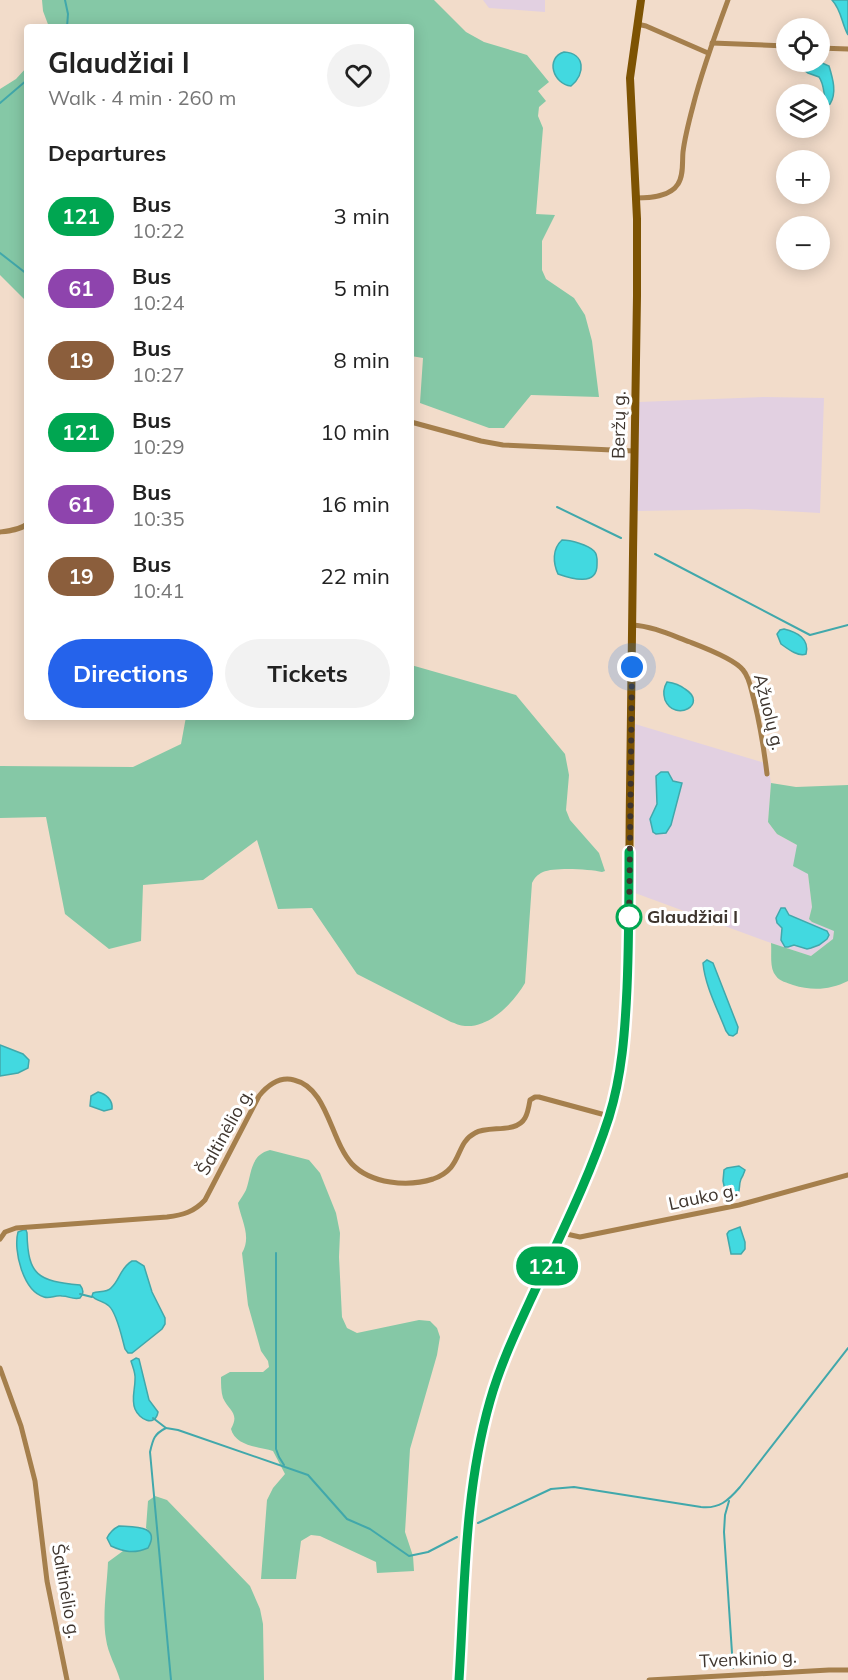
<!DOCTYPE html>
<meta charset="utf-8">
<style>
body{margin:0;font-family:Mulish,sans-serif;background:#f2f2f2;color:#222;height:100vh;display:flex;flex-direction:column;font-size:22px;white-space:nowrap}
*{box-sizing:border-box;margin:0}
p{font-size:20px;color:#767676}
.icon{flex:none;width:33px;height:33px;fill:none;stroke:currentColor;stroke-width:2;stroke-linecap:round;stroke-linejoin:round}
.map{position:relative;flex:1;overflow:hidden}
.panel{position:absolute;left:24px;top:24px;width:390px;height:696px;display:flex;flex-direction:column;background:#fff;border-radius:6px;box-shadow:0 3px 15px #0003}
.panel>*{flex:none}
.badge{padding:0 12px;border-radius:20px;font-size:21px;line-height:39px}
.fabs{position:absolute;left:776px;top:18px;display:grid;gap:12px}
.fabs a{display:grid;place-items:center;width:54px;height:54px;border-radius:50%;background:#fff;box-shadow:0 3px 15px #0003;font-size:30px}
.you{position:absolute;width:30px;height:30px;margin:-15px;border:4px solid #fff;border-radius:50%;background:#1a73e8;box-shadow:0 0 0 9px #1a73e833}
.map>.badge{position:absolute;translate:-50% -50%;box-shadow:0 0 0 3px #fff}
h2{padding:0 24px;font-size:22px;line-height:54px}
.round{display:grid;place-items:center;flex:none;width:63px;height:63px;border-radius:32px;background:#f2f2f2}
.head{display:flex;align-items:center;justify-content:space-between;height:102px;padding:0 24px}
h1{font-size:28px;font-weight:700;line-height:45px}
.cta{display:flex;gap:12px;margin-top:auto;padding:12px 24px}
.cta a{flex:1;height:69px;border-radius:36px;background:#2563eb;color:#fff;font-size:24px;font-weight:700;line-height:69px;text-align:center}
.cta a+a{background:#f2f2f2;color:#222}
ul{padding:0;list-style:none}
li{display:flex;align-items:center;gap:18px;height:72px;padding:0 24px}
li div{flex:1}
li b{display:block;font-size:22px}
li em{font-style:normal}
li .badge{min-width:66px;font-weight:700;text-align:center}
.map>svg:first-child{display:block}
.industrial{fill:#e2d0e1}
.green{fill:#85c8a6}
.water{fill:#42d9e0;stroke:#41a8ab;stroke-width:1.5}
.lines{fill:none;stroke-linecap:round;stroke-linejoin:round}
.stream{stroke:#41a8ab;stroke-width:2}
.street{stroke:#a57f4c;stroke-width:5}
.secondary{stroke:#7d5303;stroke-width:8}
.line-casing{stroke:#fff;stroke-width:14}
.line{stroke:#00a651;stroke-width:9}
.walk{stroke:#3e352e;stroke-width:6;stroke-dasharray:0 10.8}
.stop-dot{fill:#fff;stroke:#00a651;stroke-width:3}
.labels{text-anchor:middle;stroke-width:6;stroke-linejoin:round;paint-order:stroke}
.street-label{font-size:18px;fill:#3e352e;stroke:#fff}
.stop-label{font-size:18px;font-weight:bold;fill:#3e352e;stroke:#fff;text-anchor:start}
</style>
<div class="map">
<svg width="848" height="1680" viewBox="0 0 848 1680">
<rect width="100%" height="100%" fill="#f2dcca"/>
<g class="industrial">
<path d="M483,0h62v12l-56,-4z"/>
<path d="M764,397l60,1 -4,115 -73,-4 -110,2 2,-109z"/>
<path d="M635,724l133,40 3,19 -3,39 9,12 20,11 11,29 4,33 -3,12 3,3 22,8 -1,9 -22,17 -40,-13 -136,-50z"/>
</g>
<g class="green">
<path d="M42,0h392l32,32 18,10 43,13 22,27 -11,9 8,10 -7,6 -1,9 5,12 -7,86 19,1 -13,26v29l4,9 28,19 11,17 7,26 7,56 -68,-2 -27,33h-15l-69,-25 3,-45 -12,-2v-329h-362l-6,-16z"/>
<path d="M27,67v235l-27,-27v-186l16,-10z"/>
<path d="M411,665l105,30 49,59 4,21 -3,35 4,10 29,33 6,18 -3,1c-12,-3 -48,-5 -59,0 -6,3 -8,5 -11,11l-7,100c-11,19 -35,45 -60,43 -5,0 -10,-3 -14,-4l-94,-48 -45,-66 -34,1 -21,-69 -54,40 -60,5 -2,56 -32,8 -44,-35 -19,-97 -46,1v-52l133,1 48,-23 5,-27h225z"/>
<path d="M771,783l25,4 52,-2v196c-18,9 -36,10 -55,4 -5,-2 -14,-4 -17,-9 -7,-8 -4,-23 -5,-33l40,13 22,-17 1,-8 -22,-9 -3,-3 3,-12 -4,-33 -15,-8 4,-21 -20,-11 -9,-12z"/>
<path d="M270,1150l39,10 11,13 16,40 4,20 -1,24 3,60 5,11 10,5 62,-13 11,1 7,7 3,9 -3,18 -27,94 -5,83 8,24 1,15 -37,2 -1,-11 -56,-26 -9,-1 -10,6 -5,38h-35l6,-79 6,-12 12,-14 -12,-23c-14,-4 -38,-5 -42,-22 9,-16 -2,-18 -8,-31 -2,-6 -2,-14 -2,-21l9,-5h33l6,-5 -1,-6 -7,-10 -13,-46 -6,-52c10,-17 -1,-33 -4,-50 3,-5 6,-9 8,-13 6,-17 4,-35 24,-40z"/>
<path d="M155,1496l12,4 83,86 10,23 3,15 1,56h-144c-4,-14 -12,-26 -14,-41 -4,-23 1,-53 2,-77l15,-11 11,1 16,-20 -4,-4 2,-27z"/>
</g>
<g class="water">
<path d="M832,0h16v35c-7,-13 -6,-24 -16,-35z"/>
<path d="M564,52c21,1 22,22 7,34 -18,-2 -26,-28 -7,-34z"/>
<path d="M807,62h13l9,4c4,13 8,27 1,38l-3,1c-4,-9 -2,-20 -8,-28l-11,-4 -4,-3z"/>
<path d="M562,540c9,0 26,5 32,11 4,4 3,9 3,14 0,21 -25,14 -39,9 -5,-11 -6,-25 4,-34z"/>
<path d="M784,629c13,3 26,10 22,25 -8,3 -18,-5 -25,-10l-4,-10 3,-4z"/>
<path d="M667,682c7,1 13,3 18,7 24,15 -10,34 -20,11 -2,-6 -1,-13 2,-18z"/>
<path d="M661,772h7l5,9 9,2 -11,42 -5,8 -10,1 -3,-2 -3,-13 7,-15 -1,-28z"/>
<path d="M781,908h4l4,7 38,16 2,4 -2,4 -8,6 -8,3 -4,1 -13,-4 -6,2h-3l-4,-7 1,-12 -5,-5 -1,-5z"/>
<path d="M707,960l6,3 25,64 -1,6 -4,3 -4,-1 -3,-4c-8,-21 -21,-45 -23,-68z"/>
<path d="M0,1045l23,9 6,6 -1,8 -10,5 -18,3z"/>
<path d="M98,1092c8,2 15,8 14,17l-8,2 -14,-5 1,-10z"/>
<path d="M739,1166l6,4c-1,3 -2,6 -4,9 -4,10 3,15 -12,18l-3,-2 -3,-14 1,-11 3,-2z"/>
<path d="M740,1227l5,15v7l-4,5h-10l-4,-20 2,-3z"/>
<path d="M23,1230h3l1,3c1,43 11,48 53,52 4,5 4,9 0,13 -7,2 -11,-2 -18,-2 -7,-1 -12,3 -18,1 -21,-6 -31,-47 -26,-65z"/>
<path d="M132,1261h4l8,5 8,26 13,26v6l-3,5 -30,24h-4l-3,-4c-3,-11 -8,-36 -16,-43 -5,-5 -13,-5 -17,-10l1,-3c5,-2 14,0 18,-5 9,-8 9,-20 21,-27z"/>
<path d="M136,1358l3,1 10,41 9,12c-3,16 -19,7 -23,-3 -4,-10 0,-19 0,-29 1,-6 -2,-12 -4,-19z"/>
<path d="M119,1526c15,1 42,-1 29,22 -14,6 -24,4 -37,-2l-4,-8c3,-6 6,-9 12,-12z"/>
</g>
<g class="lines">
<g class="stream">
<path d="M65,0l3,14 -1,13"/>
<path d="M0,103l27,-23"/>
<path d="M0,253l27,21"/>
<path d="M557,507l64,31"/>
<path d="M655,554l155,81 38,-10"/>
<path d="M276,1253v196l3,8 5,8"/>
<path d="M80,1294l12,3"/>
<path d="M153,1418l13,10 12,2 130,45 39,44 23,10 39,27 19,-4 29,-15"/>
<path d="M166,1428c-12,6 -13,11 -16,24l21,228"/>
<path d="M729,1501l-4,14 -1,17 9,136"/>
<path d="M478,1523l73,-34 23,-2 127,20c18,2 27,-6 39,-20l108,-139"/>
</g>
<g class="street">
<path d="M637,24l9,2 62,27"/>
<path d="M712,43l74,3"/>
<path d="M819,48l29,1"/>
<path d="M636,198c14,0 34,-1 42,-14 6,-9 4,-23 5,-32 2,-16 6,-31 10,-46 9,-36 22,-71 35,-106"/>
<path d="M411,422l70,19 22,4 131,6"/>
<path d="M0,532c9,-1 20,-2 27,-8"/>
<path d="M632,625c20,1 39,10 58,17 13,5 45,17 53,28 7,8 8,20 11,30 6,25 10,49 13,74"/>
<path d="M562,1233l18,4 159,-32 109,-30"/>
<path d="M0,1239l5,-7 11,-4 151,-11c16,-2 27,-5 38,-17l54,-104c9,-11 20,-20 35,-16 34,8 36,60 58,84 19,20 56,23 81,15 31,-11 21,-35 42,-46 14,-8 41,1 50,-15 3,-5 4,-12 5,-18l5,-3h4l70,19"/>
<path d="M0,1368l21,58 14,55 12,100 20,99"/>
<path d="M649,1680l180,-10h19"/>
</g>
<path class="secondary" d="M459,1680c7,-106 6,-214 43,-315 37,-98 101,-192 118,-296 5,-28 6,-56 7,-85 3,-64 2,-127 3,-191 2,-166 4,-331 7,-497v-77l-7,-141 11,-78"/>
</g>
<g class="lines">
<g class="line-casing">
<path id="line" d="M459,1680c6,-93 5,-188 31,-279 11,-39 29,-76 46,-113 26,-56 54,-112 73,-171 13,-42 16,-85 18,-129 2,-46 2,-91 2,-136"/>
</g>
<use href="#line" class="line"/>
<path class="walk" d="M629,917v9l3,-259"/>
</g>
<circle class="stop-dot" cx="629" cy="917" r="12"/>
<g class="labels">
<g class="street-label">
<text transform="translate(619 425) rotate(-89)" y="6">Beržų g.</text>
<text transform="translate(769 712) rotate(76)" y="6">Ąžuolų g.</text>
<text transform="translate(225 1132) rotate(-61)" y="6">Šaltinėlio g.</text>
<text transform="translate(703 1197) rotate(-12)" y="6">Lauko g.</text>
<text transform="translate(66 1591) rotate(80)" y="6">Šaltinėlio g.</text>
<text transform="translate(748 1659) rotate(-3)" y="6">Tvenkinio g.</text>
</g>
<g class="stop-label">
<text x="647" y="923">Glaudžiai I</text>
</g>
</g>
</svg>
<div class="fabs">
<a><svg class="icon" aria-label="locate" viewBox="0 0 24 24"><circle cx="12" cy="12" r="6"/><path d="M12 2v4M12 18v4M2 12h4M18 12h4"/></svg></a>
<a><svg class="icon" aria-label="layers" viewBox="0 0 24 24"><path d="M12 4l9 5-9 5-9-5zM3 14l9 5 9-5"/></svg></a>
<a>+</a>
<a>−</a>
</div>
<div class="you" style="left:632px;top:667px"></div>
<b class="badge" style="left:547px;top:1266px;background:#00a651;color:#fff">121</b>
<section class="panel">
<div class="head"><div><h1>Glaudžiai I</h1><p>Walk · 4 min · 260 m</p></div><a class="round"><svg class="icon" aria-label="heart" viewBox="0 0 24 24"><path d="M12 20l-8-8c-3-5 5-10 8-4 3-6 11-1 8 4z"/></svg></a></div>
<h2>Departures</h2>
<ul>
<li><span class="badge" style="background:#00a651;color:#fff">121</span><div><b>Bus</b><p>10:22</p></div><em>3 min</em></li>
<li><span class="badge" style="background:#8e44ad;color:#fff">61</span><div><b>Bus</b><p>10:24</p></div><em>5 min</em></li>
<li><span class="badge" style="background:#8b5e3c;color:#fff">19</span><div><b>Bus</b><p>10:27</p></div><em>8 min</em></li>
<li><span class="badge" style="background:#00a651;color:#fff">121</span><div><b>Bus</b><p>10:29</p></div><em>10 min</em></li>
<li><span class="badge" style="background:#8e44ad;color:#fff">61</span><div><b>Bus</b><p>10:35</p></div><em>16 min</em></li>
<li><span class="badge" style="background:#8b5e3c;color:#fff">19</span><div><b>Bus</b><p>10:41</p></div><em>22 min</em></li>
</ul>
<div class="cta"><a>Directions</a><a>Tickets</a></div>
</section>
</div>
